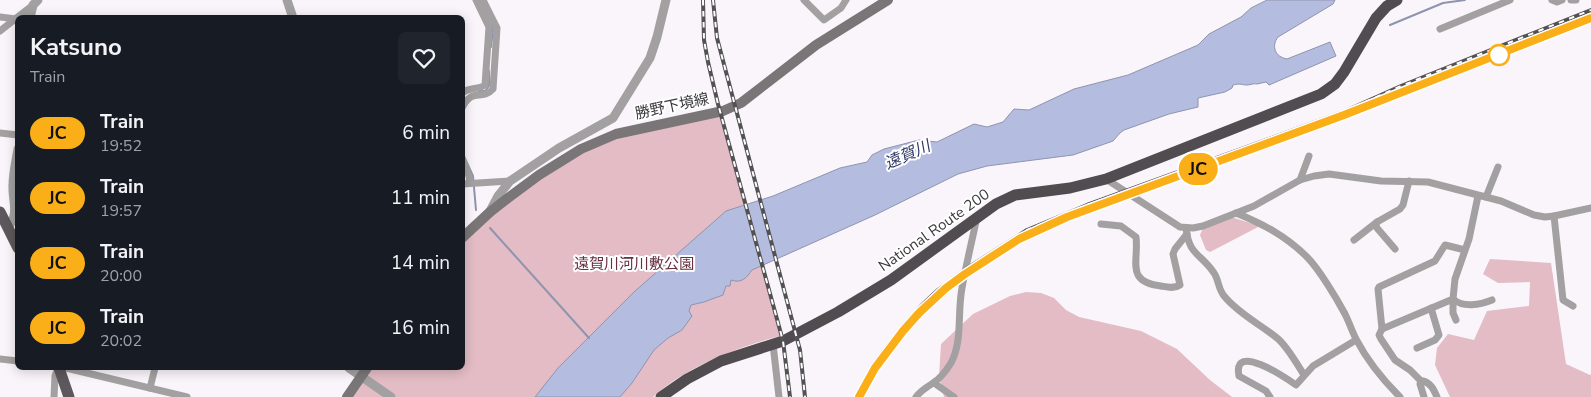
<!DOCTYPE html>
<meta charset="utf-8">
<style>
body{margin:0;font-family:"Nunito Sans","Noto Sans JP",sans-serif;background:#20242c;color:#f1f3f6;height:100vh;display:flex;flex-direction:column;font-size:19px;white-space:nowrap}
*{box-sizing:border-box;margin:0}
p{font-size:16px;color:#9ea1a6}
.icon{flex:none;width:28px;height:28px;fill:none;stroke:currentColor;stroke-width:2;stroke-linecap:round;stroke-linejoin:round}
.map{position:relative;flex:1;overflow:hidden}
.drawer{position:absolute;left:15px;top:15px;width:450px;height:355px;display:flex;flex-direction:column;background:#171b24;border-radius:8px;box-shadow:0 2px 12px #0003}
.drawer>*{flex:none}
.badge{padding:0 10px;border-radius:16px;font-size:18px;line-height:32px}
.map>.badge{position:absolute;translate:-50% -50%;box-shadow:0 0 0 2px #fff}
.round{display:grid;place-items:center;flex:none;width:52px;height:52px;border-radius:8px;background:#20242c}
.overview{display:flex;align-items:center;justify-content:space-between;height:85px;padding:0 15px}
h1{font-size:24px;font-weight:700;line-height:38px}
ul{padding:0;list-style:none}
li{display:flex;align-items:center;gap:15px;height:65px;padding:0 15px}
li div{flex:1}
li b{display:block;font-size:19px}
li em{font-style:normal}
li .badge{min-width:55px;font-weight:700;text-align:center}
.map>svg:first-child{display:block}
.green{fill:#e3bcc5}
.water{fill:#b4bcdf;stroke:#8f94ae}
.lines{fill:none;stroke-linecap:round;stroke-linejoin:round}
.stream{stroke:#8f94ae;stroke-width:2}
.minor{stroke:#a2a0a1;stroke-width:7}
.tertiary{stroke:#a2a0a1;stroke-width:9}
.secondary{stroke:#7a7678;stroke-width:10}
.primary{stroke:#5d585b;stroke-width:11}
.trunk{stroke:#514c4f;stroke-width:11}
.rail-casing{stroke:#525153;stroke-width:4}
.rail{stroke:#fff;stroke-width:2;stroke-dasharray:5.5;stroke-linecap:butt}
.line-casing{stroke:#fff;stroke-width:11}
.line{stroke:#faaf18;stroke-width:8}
.stop-dot{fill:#fff;stroke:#faaf18;stroke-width:2.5}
.labels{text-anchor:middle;stroke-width:4;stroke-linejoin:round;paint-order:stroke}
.street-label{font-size:15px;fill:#39383a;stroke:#fff}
.park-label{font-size:15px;fill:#663040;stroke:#fff}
.water-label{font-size:16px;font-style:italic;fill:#303765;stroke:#fff}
</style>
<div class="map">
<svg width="1591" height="397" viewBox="0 0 1591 397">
<rect width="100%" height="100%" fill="#faf5fb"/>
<g class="green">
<path d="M720,116l63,219c-44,12 -95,30 -130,62h-302l21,-29h90l1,-125 18,-20 61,-46 54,-31 27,-10z"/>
<path d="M1231,217l29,9 -50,26 -4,-2 -6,-15 3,-7z"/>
<path d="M1490,259l61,4 15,101 24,11 1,-1v23h-141l-15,-32 2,-17 11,-14 26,6 13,-29 42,-5 1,-24 -32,1 -15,-9z"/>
<path d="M1026,292l15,1 13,5 12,12 13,7 62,14 36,18 33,31 22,17h-288l-5,-20 2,-33 32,-30 37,-18z"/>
</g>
<path class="water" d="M1267,0h68l-2,4 -55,33c-7,9 -3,20 9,22l43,-17 6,14 -67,29 -3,-3 -9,2c-4,-1 -6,1 -10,1 -6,0 -6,-2 -14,0l-1,3 -7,4 -27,6v9l-29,7 -45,16 -4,3 -7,8 -40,14 -86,11 -29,8 -83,41 -123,55c-5,7 -10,14 -21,10l-1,6h-4l-3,9 -19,7 -13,3 -2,6 3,5 -10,14 -14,8 -14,12 -22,33 -12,14h-85l23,-29 76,-76 92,-81 47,-15 67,-28 27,-6 5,-7 12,-6 35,-9 18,2 37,-18 13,3 16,-5 11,-13 15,1 45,-21 54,-14 70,-30 11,-11 32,-17 10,-9z"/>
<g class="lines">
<g class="stream">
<path d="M1390,25l53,-22 22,-3"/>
<path d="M491,47l2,-18 -2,-5"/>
<path d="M478,91h7l4,-5v-15"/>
<path d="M462,152l11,24 3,34"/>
<path d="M490,228l99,110"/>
</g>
<g class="minor">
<path d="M804,0l20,20 17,-12 5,-8"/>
<path d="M1552,0l5,2 5,-2"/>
<path d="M1571,0h5"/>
<path d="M0,17l16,2"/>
<path d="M1440,29l70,-29"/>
<path d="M0,31l33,-26"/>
<path d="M462,93c7,-6 16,-3 23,-8l4,-58 -13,-27"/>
<path d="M462,108c11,-22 19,-6 31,-19l4,-61 -14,-28"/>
<path d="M0,133l18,2"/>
<path d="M462,158l7,18 1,7"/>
<path d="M1106,179l74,48 13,1 10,-2 51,-20 46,-26 14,-4 15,-2 52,7 47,1 73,19 33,14 11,2 9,-1 37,-8"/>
<path d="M1300,180l9,-24"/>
<path d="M462,184l48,-3"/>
<path d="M1486,197l12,-30"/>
<path d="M1236,213c27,11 50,23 71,44 12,12 30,42 38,57 4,8 7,17 11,25 11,21 27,41 44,58"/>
<path d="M1554,216l9,84 10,6"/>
<path d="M1101,224l20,2 15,11c3,24 -11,45 25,49 6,1 13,3 19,-1l-7,-31 2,-5 12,-15"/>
<path d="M1186,228c3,28 15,25 28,45 5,7 4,17 11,24 14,17 35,27 52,41 10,8 20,26 27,37"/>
<path d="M1354,240l23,-18"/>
<path d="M1395,249l-18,-21 -1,-3 1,-3 23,-13 3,-4 6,-24"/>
<path d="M1465,250l-20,-5 -10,16 -56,26 -1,2 4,40 71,-30 2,-20 14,-40 9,-43"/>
<path d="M1453,299c10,9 27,6 39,1"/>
<path d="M1453,299v14l3,7"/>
<path d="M1382,329l-3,6 2,4 14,21 15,10 12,12"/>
<path d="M773,344l6,53"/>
<path d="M1417,348l18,-8 4,-5 -8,-27"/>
<path d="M0,359l18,2"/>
<path d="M66,368l121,29"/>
<path d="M934,383l20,14"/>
<path d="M150,388l5,-20"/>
<path d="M54,397l1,-21 3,-8"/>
<path d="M916,397c5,-7 10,-9 17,-14 8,-5 13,-12 18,-20 12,-23 6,-49 11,-75 4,-23 10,-47 15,-71"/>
<path d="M1270,397l-4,-6 -27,-15c-7,-35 47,2 57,9l17,-19 43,-26"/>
<path d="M1424,397l-4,-13 3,-3c8,2 11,9 14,16"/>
</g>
<g class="tertiary">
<path d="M287,0l6,18"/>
<path d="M30,18l3,-13 5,-5"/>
<path d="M490,211l8,-15 12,-15 49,-33 54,-30 37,-60 7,-21 9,-37"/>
<path d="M8,227c12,-14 4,-26 5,-42 0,-12 3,-24 5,-36"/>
<path d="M349,368l42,29"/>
</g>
<g class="secondary">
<path d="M462,238l28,-26 18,-14 31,-23 42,-26 35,-15 107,-23 18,-8 75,-58 72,-45"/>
<path d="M347,397l20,-29"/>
</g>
<g class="primary">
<path d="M0,212l18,36"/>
<path d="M59,368l10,29"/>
</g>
<path class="trunk" d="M661,397l26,-18 34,-18 62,-20 55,-29 53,-32 105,-76 19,-9 55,-7 36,-9 215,-85 14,-10 9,-12 32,-54 11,-12 10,-6"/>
<g class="rail-casing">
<g id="rail">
<path d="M703,0l1,40 4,22 10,42 65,237 7,56"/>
<path d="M713,0l4,38 83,312 5,47"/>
<path d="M1435,80l156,-62"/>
<path d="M856,397l16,-30 9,-12 22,-29 19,-21 16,-15 28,-21 61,-39 60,-25 256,-93 58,-26 190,-76"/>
</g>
</g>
<use href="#rail" class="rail"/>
</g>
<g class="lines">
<g class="line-casing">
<path id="line" d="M859,397l16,-29 28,-37 16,-18 27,-25 19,-14 54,-35 48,-22 277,-102 247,-97"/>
</g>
<use href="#line" class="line"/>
</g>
<circle class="stop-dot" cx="1499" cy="55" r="10"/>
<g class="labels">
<g class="street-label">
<text transform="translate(672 106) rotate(-12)" y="5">勝野下境線</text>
<text transform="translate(934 230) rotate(-35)" y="5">National Route 200</text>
</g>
<g class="park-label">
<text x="634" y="269">遠賀川河川敷公園</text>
</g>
<g class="water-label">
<text transform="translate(907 154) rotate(-24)" y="6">遠賀川</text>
</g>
</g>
</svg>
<b class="badge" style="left:1198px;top:169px;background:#faaf18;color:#111">JC</b>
<section class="drawer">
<div class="overview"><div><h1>Katsuno</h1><p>Train</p></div><a class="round"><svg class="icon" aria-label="heart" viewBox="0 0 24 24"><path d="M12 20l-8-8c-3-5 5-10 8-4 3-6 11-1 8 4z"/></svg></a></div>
<ul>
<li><span class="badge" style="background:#faaf18;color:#111">JC</span><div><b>Train</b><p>19:52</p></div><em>6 min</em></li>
<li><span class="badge" style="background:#faaf18;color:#111">JC</span><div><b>Train</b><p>19:57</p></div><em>11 min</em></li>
<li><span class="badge" style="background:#faaf18;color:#111">JC</span><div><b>Train</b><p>20:00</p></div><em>14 min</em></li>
<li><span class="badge" style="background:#faaf18;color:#111">JC</span><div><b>Train</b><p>20:02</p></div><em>16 min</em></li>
</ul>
</section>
</div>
